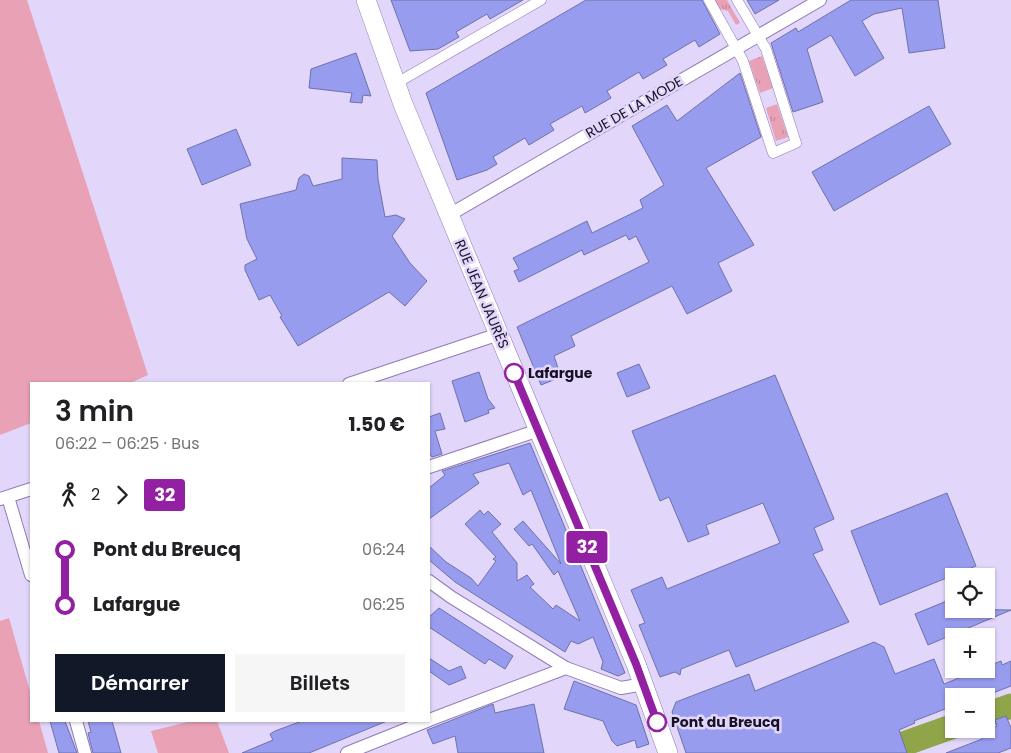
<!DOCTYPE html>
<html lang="fr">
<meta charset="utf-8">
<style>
body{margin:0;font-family:Poppins,sans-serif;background:#f6f6f6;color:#202124;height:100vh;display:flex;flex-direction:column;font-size:19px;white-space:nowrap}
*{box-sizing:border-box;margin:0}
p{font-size:16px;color:#757577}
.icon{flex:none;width:28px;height:28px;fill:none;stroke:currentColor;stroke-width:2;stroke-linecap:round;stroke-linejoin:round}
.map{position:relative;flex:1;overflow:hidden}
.sheet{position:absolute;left:30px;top:382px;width:400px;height:340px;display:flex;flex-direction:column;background:#fff;border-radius:0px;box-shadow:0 1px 4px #0004}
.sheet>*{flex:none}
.badge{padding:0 10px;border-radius:4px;font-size:18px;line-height:32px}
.buttons{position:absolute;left:945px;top:568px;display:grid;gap:10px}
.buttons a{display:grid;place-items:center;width:50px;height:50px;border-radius:0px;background:#fff;box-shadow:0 1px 4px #0004;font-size:25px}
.map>.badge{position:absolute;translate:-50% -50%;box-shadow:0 0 0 2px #fff}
.legs{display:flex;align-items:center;gap:8px;height:55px;padding:0 25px;font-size:16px}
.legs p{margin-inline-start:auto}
.head{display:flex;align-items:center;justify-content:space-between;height:85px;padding:0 25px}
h1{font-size:28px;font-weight:600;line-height:38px}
.cta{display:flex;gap:10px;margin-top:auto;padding:10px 25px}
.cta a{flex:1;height:58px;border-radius:0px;background:#111827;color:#fff;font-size:20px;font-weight:600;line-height:58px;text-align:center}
.cta a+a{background:#f6f6f6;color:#202124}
ul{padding:0 25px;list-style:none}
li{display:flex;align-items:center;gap:18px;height:55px;font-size:19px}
li i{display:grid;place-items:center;width:8px;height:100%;margin:0 6px;background:currentColor}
li i::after{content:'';width:12px;height:12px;margin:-6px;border:4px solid;border-radius:50%;background:#fff}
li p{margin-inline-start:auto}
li:first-child i{background:linear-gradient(#0000 50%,currentColor 0)}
li:last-child i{background:linear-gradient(currentColor 50%,#0000 0)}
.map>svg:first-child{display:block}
.grass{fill:url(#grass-tufts)}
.park{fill:#e9a1b6}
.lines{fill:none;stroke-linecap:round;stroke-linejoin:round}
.river{stroke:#90a549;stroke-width:25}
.building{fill:#979cef;stroke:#6e72aa}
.pedestrian-casing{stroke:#907cb4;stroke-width:11}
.minor-casing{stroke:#907cb4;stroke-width:14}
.secondary-casing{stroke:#907cb4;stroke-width:20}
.pedestrian{stroke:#fff;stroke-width:10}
.minor{stroke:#fff;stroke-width:12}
.secondary{stroke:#fff;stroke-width:19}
.line-1-casing{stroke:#fff;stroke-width:11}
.line-1{stroke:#9320a3;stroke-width:8}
.stop-1-dot{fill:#fff;stroke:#9320a3;stroke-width:2.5}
.labels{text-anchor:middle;stroke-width:5;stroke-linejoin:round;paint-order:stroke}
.street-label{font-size:14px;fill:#181025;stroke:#e2d6fb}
.stop-label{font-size:14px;font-weight:bold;fill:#181025;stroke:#e2d6fb;text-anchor:start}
</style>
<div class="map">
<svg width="1011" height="753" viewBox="0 0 1011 753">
<defs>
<pattern id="grass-tufts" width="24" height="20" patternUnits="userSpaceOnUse" patternTransform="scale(1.25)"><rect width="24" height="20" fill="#e9a1b6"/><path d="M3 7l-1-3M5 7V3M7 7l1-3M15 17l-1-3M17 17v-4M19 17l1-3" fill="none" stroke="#c78a9c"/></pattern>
</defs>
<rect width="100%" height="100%" fill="#e2d6fb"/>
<g class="grass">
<path d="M714,0h13l13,23 -4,2 -8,-14 -8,-2z"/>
<path d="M762,56l11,32 -13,5 -11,-32z"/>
<path d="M777,104l11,33 -12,4 -10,-33z"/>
</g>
<g class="park">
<path d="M0,0h27l121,375 -20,9h-97v39l-31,12z"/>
<path d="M9,618l22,77v26h8l9,32h-48v-132z"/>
<path d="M192,721h25l12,32h-71l-7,-22z"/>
</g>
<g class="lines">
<g class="river">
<path d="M986,715l25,-9"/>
<path d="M878,753l76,-27"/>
</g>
</g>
<g class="building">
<path d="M391,0h132l-33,19 -3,-5 -31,18 3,5 -21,12 -28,2z"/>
<path d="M586,0h116l18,34 -21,13 -4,-7 -32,19 4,6 -24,14 -4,-7 -32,19 4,7 -26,15 -3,-7 -32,18 4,6 -25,15 -4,-7 -32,19 4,7 -10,6 -30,10 -31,-87z"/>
<path d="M747,0h32l-24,14z"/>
<path d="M851,0h87l7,48 -36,5 -7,-45 -28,6 -12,7 22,37 -29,18 -24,-41 -24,14 16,53 -30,10 -22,-69 25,-15 2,4z"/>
<path d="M356,53l15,43 -8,-1 -1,8 -12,-1 2,-9 -43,-5 2,-19z"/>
<path d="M740,73l21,64 -55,31 48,77 -36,18 14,28 -45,23 -15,-28 -101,50 4,10 -21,10 7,21 -20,8 -24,-58 132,-65 -13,-26 -7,4 -3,-5 -42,20 -2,-5 -63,32 -5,-11 5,-2 -6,-11 74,-37 5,12 51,-25 -3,-8 24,-15 -32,-59 35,-21 10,16z"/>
<path d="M929,106l22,38 -117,67 -22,-39z"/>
<path d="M236,129l15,36 -49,20 -15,-36z"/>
<path d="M342,158l35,2 1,19 7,38 11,-2 9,4 -13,17 18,27 17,18 -22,25 -16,-14 -91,54 -18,-29 2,-1 -12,-21 -11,5 -14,-30v-5l12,-6 -10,-20 -7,-35 56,-14 3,-12 5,-4 5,2 4,10 29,-7z"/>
<path d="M639,364l11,24 -23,9 -10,-24z"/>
<path d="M479,372l9,27 7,9 -7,2 1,3 -24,9 -13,-41z"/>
<path d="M775,375l59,144 -20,9 9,22 -10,4 36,68 -113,45 -7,-17 -48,19 -1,6 -5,-3 -15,5 -21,-52 6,-2 -14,-33 31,-13 5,12 113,-46 -17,-40 -57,22 3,9 -21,8 -19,-45 -9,4 -28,-70z"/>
<path d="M440,413l5,16 -10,2 7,23 -10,3 -3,-4v-36z"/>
<path d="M530,443l95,230 -7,3 -17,-7 2,-7 -10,-25 -15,7 -7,-3 -6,11 -110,-70 -26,-22v-14l17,16 25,16 7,8 18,-25 -3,-2 3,-2 -31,-33 15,-14 4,5 4,-4 13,13 -9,8 25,31v18l10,-6 7,9 -4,3 23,22 3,-4 24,16 -22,-50 -4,4 -22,-31 -3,2 -15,-17 9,-8 38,43 -30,-74 -8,5 -14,-32 -36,11 6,9 -50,36v-31l16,-13 -3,-4z"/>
<path d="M947,493l29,73 -96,39 -29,-74z"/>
<path d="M954,598v11l57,1 -83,35 -13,-31z"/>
<path d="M439,608l74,48 -8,13 -16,-10 -4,5 -56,-37v-10z"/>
<path d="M874,642l10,5 11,27 39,-15 10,25 57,-23 1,4 9,-4v25l-26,10h-36l4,10 -39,15 1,2 -16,7 8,23h-221l-14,-41 4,-10 73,-28 6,17z"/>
<path d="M429,658l20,13 12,-5 5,12 -17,7 -20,-14z"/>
<path d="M574,681l62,24 13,39 -12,4 -2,-8 -18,6 -5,-5 -9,-20 -39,-12z"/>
<path d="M493,704l2,9 39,-9 10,49h-86l-3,-17 -22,8 -6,-14z"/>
<path d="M1006,716l5,12v20l-13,5h-52l36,-14 -2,-7 17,-6 -2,-6z"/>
<path d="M50,721h15l12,32h-18z"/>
<path d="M88,721h24l9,32h-28l-5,-20 3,-1z"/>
<path d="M302,721h85l-78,32h-67l31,-13 -3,-6 5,-3z"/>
</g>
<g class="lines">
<g class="pedestrian-casing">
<g id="pedestrian">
<path d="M709,0l34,61 30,92 23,-10 -30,-94 -29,-49"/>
<path d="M395,84l146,-84"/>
</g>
</g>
<g class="minor-casing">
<g id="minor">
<path d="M449,215l371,-215"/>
<path d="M349,384l150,-50"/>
<path d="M429,467l110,-37"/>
<path d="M8,497l23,78"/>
<path d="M0,499l31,-10"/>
<path d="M429,581l22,16 115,71 55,20 23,-4"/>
<path d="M429,720l137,-52"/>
<path d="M76,721l9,32"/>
<path d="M347,753l80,-32"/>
</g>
</g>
<g class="secondary-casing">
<path id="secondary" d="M366,0l37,104 233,560 32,89"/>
</g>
<use href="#pedestrian" class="pedestrian"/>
<use href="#minor" class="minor"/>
<use href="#secondary" class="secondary"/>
</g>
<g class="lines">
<g class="line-1-casing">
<path id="line-1" d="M514,373l122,291 21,58"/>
</g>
<use href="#line-1" class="line-1"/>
</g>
<g class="stop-1-dot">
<circle cx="514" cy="373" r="9"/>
<circle cx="657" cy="722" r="9"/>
</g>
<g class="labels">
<g class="street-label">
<text transform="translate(634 107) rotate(-30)" y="5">RUE DE LA MODE</text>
<text transform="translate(482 294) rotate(67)" y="5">RUE JEAN JAURÈS</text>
</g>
<g class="stop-label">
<text x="528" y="378">Lafargue</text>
<text x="671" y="727">Pont du Breucq</text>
</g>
</g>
</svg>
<div class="buttons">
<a><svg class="icon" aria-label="locate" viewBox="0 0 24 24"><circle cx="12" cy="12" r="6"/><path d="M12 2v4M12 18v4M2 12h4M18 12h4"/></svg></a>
<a>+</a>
<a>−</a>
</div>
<b class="badge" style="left:587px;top:547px;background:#9320a3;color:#fff">32</b>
<section class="sheet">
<div class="head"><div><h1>3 min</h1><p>06:22 – 06:25 · Bus</p></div><b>1.50 €</b></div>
<div class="legs"><svg class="icon" aria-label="walk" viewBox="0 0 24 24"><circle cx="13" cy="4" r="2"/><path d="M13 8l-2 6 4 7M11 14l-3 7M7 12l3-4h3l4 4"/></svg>2<svg class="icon" aria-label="forward" viewBox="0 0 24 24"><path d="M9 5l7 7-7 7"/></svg><b class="badge" style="background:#9320a3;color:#fff">32</b></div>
<ul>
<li><i style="color:#9320a3"></i><b>Pont du Breucq</b><p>06:24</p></li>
<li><i style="color:#9320a3"></i><b>Lafargue</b><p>06:25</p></li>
</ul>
<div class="cta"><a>Démarrer</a><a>Billets</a></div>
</section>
</div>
